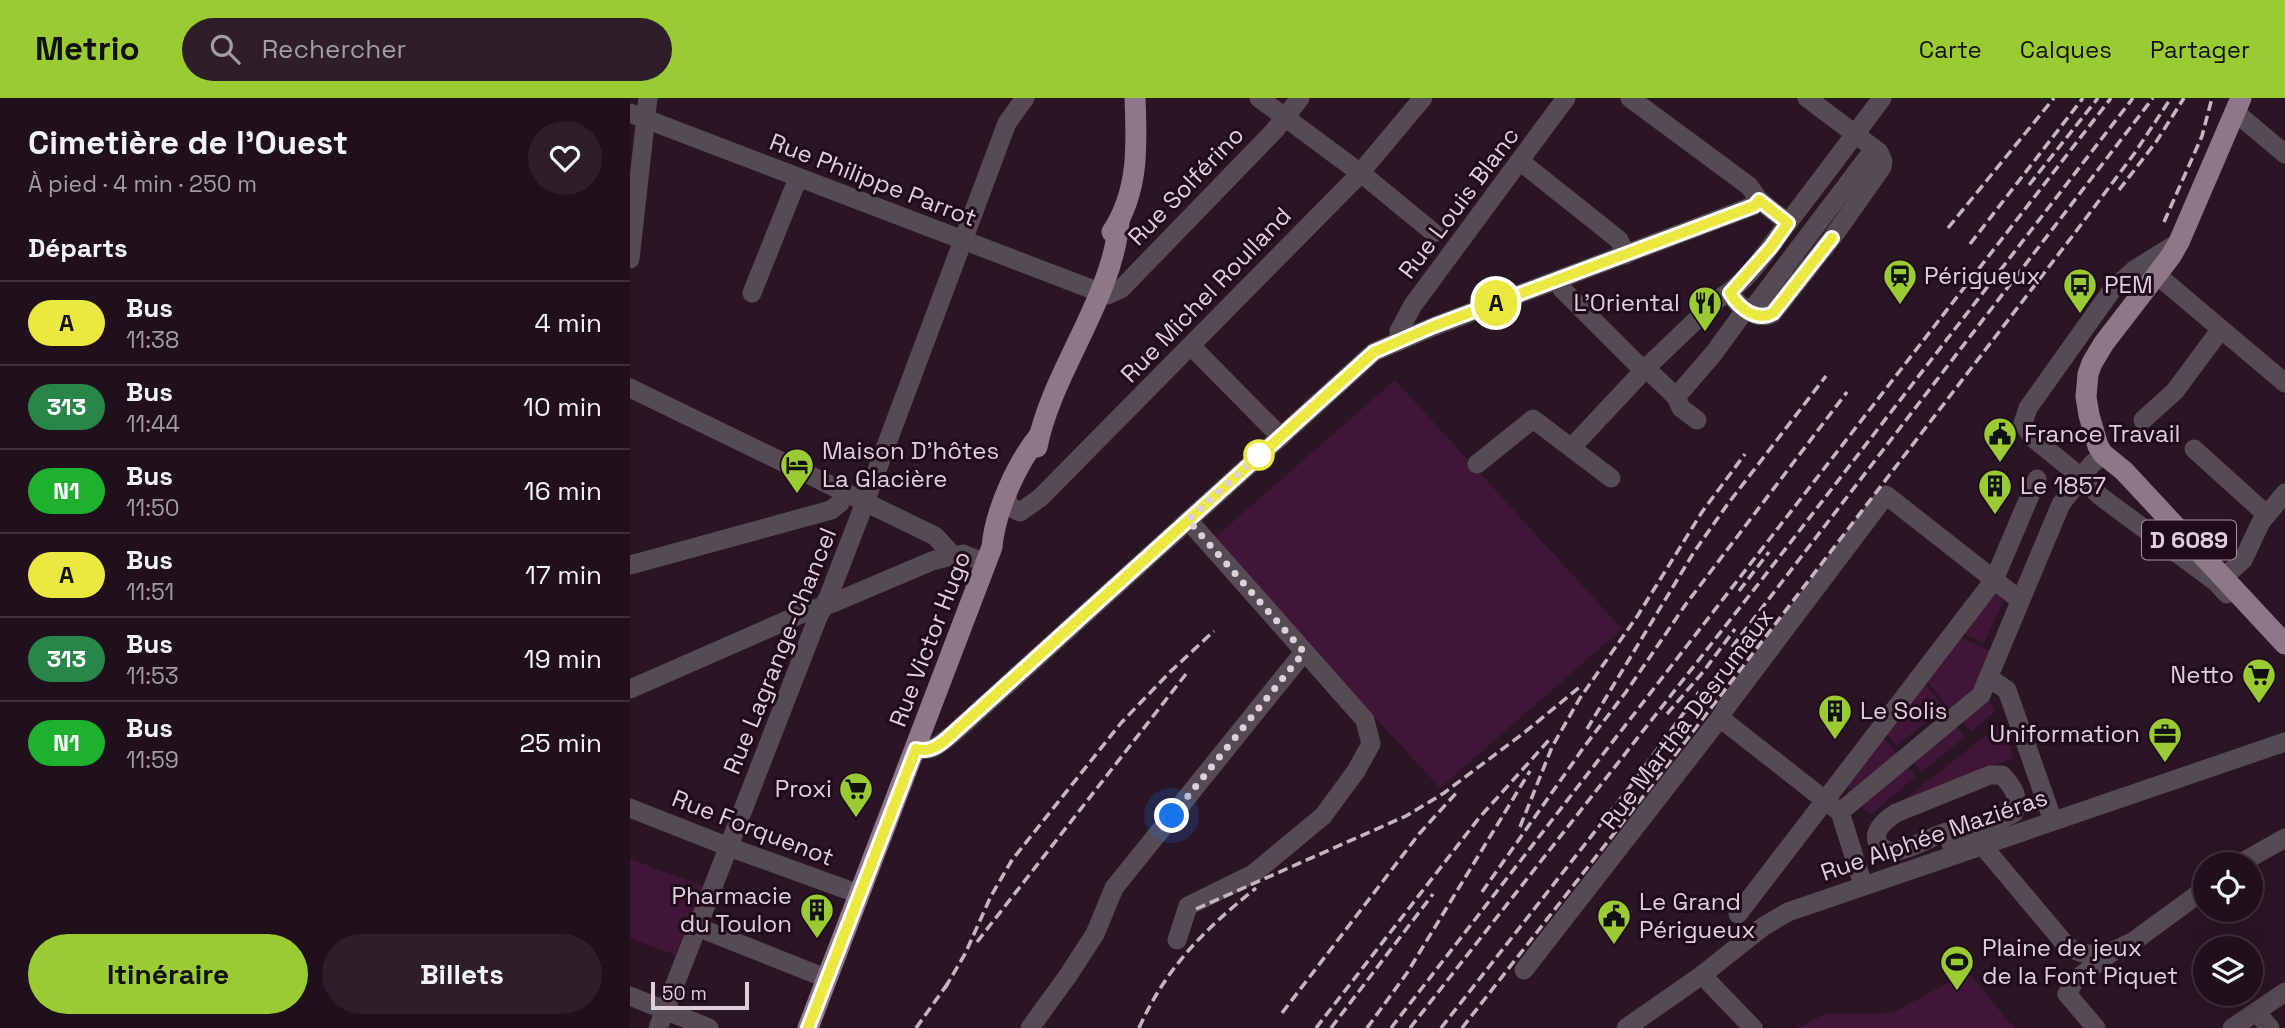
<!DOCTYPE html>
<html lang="fr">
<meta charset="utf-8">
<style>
body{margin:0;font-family:"Space Grotesk",sans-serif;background:#2d1e29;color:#f1f3f6;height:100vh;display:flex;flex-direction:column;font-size:26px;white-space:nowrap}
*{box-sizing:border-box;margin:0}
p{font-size:23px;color:#a29da3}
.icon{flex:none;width:38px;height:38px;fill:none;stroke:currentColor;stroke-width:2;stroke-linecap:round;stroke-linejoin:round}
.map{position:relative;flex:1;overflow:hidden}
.sheet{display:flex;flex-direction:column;background:#20101c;width:630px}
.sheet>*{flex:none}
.badge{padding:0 14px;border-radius:23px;font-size:24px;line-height:46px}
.buttons{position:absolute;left:1563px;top:754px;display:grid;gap:14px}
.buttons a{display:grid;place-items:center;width:70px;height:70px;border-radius:50%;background:#20101c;box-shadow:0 7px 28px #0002,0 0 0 2px #3d303b;font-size:35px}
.scale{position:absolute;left:21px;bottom:18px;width:98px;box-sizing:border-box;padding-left:7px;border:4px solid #decfda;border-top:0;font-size:19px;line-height:24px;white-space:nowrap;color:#decfda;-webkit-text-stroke:5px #200b1c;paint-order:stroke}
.you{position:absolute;width:35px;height:35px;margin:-18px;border:5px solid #fff;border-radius:50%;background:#1a73e8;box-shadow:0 0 0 10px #1a73e833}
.map>.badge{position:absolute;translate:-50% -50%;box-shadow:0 0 0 4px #fff}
h2{padding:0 28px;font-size:26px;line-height:63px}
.round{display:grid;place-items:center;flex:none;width:74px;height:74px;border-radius:37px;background:#2d1e29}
.headline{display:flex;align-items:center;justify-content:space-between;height:119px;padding:0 28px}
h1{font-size:33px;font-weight:800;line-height:52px}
.button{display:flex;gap:14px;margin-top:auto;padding:14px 28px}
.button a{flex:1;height:80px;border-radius:42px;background:#9bcb32;color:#111;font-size:28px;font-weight:800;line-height:80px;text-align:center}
.button a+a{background:#2d1e29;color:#f1f3f6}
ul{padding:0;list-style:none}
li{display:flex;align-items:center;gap:21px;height:84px;padding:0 28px;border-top:2px solid #3d303b}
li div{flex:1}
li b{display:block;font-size:26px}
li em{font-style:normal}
li .badge{min-width:77px;font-weight:700;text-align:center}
header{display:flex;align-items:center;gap:42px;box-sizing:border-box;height:98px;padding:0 35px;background:#9bcb32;color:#111}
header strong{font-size:33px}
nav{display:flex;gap:38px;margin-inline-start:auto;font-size:24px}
.search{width:490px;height:63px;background:#2d1e29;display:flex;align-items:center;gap:18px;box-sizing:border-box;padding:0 24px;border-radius:38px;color:#a29da3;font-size:26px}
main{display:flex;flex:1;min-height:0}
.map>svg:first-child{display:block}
.green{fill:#3f1637}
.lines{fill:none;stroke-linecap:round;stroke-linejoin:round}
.minor{stroke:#564a53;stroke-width:19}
.major{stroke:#8e7788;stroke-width:21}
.rail{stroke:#c5b5c1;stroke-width:3.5;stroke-dasharray:10 5;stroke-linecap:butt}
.line-casing{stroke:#fff;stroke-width:16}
.line{stroke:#ece842;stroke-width:10}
.walk{stroke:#decfda;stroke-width:7;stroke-dasharray:0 12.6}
.stop-dot{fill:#fff;stroke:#ece842;stroke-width:3.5}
.labels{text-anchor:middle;stroke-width:6;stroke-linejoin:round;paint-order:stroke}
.shield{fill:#200b1c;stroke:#a594a1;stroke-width:2}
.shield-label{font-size:23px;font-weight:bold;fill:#decfda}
.street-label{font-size:24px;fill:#decfda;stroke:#200b1c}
.poi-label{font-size:24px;fill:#decfda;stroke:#200b1c;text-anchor:start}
</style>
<header>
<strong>Metrio</strong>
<div class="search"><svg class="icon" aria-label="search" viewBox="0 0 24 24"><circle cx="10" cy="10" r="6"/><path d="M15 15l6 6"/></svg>Rechercher</div>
<nav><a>Carte</a><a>Calques</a><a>Partager</a></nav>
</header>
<main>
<section class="sheet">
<div class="headline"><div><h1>Cimetière de l'Ouest</h1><p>À pied · 4 min · 250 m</p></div><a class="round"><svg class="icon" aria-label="heart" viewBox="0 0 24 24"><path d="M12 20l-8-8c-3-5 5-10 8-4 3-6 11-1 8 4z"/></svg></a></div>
<h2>Départs</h2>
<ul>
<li><span class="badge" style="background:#ece842;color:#111">A</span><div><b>Bus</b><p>11:38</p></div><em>4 min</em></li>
<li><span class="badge" style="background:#278648;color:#fff">313</span><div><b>Bus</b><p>11:44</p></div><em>10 min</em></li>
<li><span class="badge" style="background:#1eb12f;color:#fff">N1</span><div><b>Bus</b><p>11:50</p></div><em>16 min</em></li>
<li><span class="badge" style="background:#ece842;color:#111">A</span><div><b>Bus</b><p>11:51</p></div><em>17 min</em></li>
<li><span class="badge" style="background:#278648;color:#fff">313</span><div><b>Bus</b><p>11:53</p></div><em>19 min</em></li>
<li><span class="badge" style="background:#1eb12f;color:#fff">N1</span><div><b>Bus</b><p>11:59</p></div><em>25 min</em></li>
</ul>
<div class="button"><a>Itinéraire</a><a>Billets</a></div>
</section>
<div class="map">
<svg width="1655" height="930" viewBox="0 0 1655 930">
<rect width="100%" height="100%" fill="#2a1525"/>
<g class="green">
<path d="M765,282l227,249 -182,159 -228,-248z"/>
<path d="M1362,492l12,10 -20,43 -24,-11z"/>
<path d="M1327,538l34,15 -16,36 -23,24 -28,-33z"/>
<path d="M1292,583l22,26 -47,39 -13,-16z"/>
<path d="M1359,599l5,15 -23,20 -10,-12z"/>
<path d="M1371,625l13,35 -64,24 -62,31z"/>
<path d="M1325,627l10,12 -44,35 -9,-11z"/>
<path d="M1251,635l18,23 -46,38 -9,-11z"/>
<path d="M1277,667l9,11 -46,39 -10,-12z"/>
<path d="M0,761l73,27 -28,69 -45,-17z"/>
<path d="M1338,874l46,56h-216l26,-14 68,-1z"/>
</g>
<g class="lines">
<g class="minor">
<path d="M629,0l108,80 67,55"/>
<path d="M1000,0l119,88 10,14"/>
<path d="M1605,14l50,42"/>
<path d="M0,15l477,182 14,-6 153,-158 26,-33"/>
<path d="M891,64l98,78 7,15"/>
<path d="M1549,144l-45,28 -22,20 -84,118 -5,15 10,15 48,39 19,19 117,87 10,11"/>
<path d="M0,161l18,-161"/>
<path d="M1527,177l128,108"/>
<path d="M929,182l3,9 76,76 8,3 72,-69c29,-15 49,-49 69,-75 32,-42 64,-84 95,-126"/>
<path d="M122,195l46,-115"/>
<path d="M1100,195c9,14 26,29 43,20l59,-75 50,-71 1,-6 -4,-9 -72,-54"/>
<path d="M1116,211l9,-3 119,-157"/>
<path d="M769,242v-9l14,-26 153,-207"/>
<path d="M561,248l90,91"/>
<path d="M0,290l305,148 13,14 3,6"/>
<path d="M1046,299l38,-44 32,-44"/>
<path d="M1513,322l32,-29 46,-62"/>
<path d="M942,349l74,-79 30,29 5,11 16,12"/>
<path d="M1564,351l73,66"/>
<path d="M847,366l56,-45 78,59"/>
<path d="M377,399c1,9 4,11 13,15l20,-14 315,-319 68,-81"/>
<path d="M0,467l201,-55 9,-7 5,-11"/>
<path d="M1593,480l20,-18 18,-38 24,-29"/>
<path d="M1359,580l18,12 46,131"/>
<path d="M0,591l178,-78 25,-8 99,-42 19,-5 12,-2 23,9"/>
<path d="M1090,620l120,94 23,73"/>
<path d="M286,651c16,4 28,-8 39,-17l419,-380 61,-26 318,-120 6,-6 29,23"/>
<path d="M0,710l99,39 130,47"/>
<path d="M1210,714l141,-117 80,-191 30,-39 12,-11"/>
<path d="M1319,740l-3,-6c-16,5 -38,19 -53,19 -4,1 -8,-1 -11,-3 -15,-13 3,-28 14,-35l94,-38h12c11,12 18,21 12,38l-16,8 -49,17 6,16"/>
<path d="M1352,747l84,100c16,11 27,11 45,6"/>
<path d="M1609,766l46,-26"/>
<path d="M1108,816l256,-334 43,-101"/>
<path d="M67,829l131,52"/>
<path d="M547,842l11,-34 65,-32 70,-58 33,-45 15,-27 -6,-24 -177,-200"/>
<path d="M894,872l196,-252 7,-12 159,-211 134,105"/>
<path d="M1072,877l51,53"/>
<path d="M0,898l79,32"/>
<path d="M1626,914l14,16"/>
<path d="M28,930l160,-411 10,-19 31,-80 148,-395 18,-25"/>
<path d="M400,930l37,-51 28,-43 19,-46 190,-236"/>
<path d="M996,930l76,-53 62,-49 24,-14 497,-170"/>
<path d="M1466,930l-29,-34 8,-14 40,-30 19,-9 71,-52"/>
<path d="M1602,930l53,-36"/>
</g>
<g class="major">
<path d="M1611,0l-62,144 -8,14 -67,87 -12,20 -4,11 -2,23 3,18 9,31 5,8 21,17 161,173"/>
<path d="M482,134c27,-41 25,-87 23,-134"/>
<path d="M407,349c15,-76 75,-147 82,-225"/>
<path d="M178,930l184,-481c3,-36 25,-84 47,-111"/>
</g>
<g class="rail">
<path d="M1399,87l69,-87"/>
<path d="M1489,92l37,-48 28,-44"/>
<path d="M1534,124l38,-86 10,-38"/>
<path d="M1318,130l106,-130"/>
<path d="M1340,146l113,-146"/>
<path d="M1109,493l30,-39"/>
<path d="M1102,549l421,-549"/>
<path d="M1037,616l36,-42 32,-43"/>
<path d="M957,631l107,-177 33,-47 99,-129"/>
<path d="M890,729l32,-80 28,-49 58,-83 64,-103 43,-58"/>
<path d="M852,794l102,-145 42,-55 60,-88 161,-212"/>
<path d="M566,811l210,-93 38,-23 81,-61 56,-46"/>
<path d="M347,844l209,-268"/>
<path d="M315,890l20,-34 26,-58 21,-36 109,-137 49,-51 44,-41"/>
<path d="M652,915l137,-179 39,-43"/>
<path d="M286,930l35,-49"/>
<path d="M509,930c28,-62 65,-98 117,-140"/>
<path d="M686,930l163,-210 70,-78"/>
<path d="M701,930l102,-134"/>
<path d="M737,930l40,-55 123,-202"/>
<path d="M761,930l720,-930"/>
<path d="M780,930l353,-450 370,-480"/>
<path d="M811,930l188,-240 70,-96"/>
<path d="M832,930l190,-243 422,-551 60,-80 37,-56"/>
</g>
</g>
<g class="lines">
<g class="line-casing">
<path id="line" d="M178,930l108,-279c15,4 25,-5 35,-14l423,-383 60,-26 320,-120 5,-6 29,23 -17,24 -41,46c9,15 26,29 43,20l59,-75"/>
</g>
<use href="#line" class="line"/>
<path class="walk" d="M542,718l132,-164 -116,-132 71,-65"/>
</g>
<defs>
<g id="station-pin" transform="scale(1.75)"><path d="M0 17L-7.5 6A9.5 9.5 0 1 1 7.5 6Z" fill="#9bcb32" stroke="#200b1c"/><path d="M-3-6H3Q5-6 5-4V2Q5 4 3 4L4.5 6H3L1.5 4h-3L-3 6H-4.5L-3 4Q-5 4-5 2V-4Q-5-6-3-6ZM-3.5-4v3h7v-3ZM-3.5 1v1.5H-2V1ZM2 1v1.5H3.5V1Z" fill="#111"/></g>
<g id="bus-pin" transform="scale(1.75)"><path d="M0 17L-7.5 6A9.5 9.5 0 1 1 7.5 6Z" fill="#9bcb32" stroke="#200b1c"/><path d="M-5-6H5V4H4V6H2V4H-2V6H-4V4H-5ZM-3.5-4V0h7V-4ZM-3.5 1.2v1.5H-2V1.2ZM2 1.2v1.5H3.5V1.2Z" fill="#111"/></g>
<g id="restaurant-pin" transform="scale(1.75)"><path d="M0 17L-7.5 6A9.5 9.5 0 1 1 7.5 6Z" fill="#9bcb32" stroke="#200b1c"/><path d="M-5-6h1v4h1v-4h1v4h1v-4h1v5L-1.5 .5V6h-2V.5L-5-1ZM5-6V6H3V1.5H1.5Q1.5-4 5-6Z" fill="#111"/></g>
<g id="civic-pin" transform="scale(1.75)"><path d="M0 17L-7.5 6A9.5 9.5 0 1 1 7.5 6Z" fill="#9bcb32" stroke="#200b1c"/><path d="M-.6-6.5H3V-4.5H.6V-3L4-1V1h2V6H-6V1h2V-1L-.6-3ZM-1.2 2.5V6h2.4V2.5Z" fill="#111"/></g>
<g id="hotel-pin" transform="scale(1.75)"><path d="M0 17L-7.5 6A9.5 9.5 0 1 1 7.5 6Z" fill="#9bcb32" stroke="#200b1c"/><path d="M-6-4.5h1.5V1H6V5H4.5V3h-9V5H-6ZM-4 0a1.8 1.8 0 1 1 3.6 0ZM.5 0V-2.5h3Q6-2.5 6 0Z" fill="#111"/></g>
<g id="building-pin" transform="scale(1.75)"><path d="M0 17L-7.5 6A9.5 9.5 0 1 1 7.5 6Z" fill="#9bcb32" stroke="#200b1c"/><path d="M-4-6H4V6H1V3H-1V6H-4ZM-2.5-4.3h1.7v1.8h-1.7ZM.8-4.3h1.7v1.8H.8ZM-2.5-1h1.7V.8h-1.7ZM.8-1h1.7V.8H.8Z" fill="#111"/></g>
<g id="supermarket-pin" transform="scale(1.75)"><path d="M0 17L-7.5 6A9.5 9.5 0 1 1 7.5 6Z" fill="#9bcb32" stroke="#200b1c"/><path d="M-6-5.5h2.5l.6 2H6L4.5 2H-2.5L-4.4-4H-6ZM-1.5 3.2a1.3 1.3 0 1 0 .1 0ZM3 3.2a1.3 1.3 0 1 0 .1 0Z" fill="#111"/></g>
<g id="office-pin" transform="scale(1.75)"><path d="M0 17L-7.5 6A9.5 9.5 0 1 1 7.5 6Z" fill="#9bcb32" stroke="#200b1c"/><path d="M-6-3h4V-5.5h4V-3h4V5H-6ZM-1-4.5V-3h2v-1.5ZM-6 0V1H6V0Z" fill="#111"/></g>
<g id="stadium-pin" transform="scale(1.75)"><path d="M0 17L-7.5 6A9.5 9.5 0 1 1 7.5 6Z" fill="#9bcb32" stroke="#200b1c"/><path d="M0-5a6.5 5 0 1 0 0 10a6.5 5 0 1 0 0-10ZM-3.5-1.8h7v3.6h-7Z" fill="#111"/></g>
</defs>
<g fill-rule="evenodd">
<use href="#station-pin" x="1270" y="178"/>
<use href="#bus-pin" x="1450" y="187"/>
<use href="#restaurant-pin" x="1075" y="205"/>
<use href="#civic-pin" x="1370" y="336"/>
<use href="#hotel-pin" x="167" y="367"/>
<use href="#building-pin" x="1365" y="388"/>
<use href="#supermarket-pin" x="1629" y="577"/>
<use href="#building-pin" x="1205" y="613"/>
<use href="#office-pin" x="1535" y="636"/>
<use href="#supermarket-pin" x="226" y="691"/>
<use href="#building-pin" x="187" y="812"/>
<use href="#civic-pin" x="984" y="818"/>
<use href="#stadium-pin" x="1327" y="864"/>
</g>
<circle class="stop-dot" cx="629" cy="357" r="14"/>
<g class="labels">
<rect class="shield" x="1512" y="422.5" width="94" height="39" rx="5"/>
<g class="shield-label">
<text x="1559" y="450">D 6089</text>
</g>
<g class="street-label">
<text transform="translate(243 82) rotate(21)" y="8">Rue Philippe Parrot</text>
<text transform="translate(556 88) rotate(-46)" y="8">Rue Solférino</text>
<text transform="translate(829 105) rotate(-53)" y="8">Rue Louis Blanc</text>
<text transform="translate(576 197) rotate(-46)" y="8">Rue Michel Roulland</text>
<text transform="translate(300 541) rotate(-69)" y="8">Rue Victor Hugo</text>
<text transform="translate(150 553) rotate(-68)" y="8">Rue Lagrange-Chancel</text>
<text transform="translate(1057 621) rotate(-53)" y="8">Rue Martha Desrumaux</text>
<text transform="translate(123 730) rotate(21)" y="8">Rue Forquenot</text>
<text transform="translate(1304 737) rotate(-19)" y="8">Rue Alphée Maziéras</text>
</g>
<g class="poi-label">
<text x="1294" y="186">Périgueux</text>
<text x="1474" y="195">PEM</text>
<text x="1050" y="213" text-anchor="end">L'Oriental</text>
<text x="1394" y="344">France Travail</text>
<text x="192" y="361">Maison D'hôtes<tspan x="192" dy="28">La Glacière</tspan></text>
<text x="1390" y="396">Le 1857</text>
<text x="1604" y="585" text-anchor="end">Netto</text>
<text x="1230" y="621">Le Solis</text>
<text x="1510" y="644" text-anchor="end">Uniformation</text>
<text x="202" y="699" text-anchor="end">Proxi</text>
<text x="162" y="806" text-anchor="end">Pharmacie<tspan x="162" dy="28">du Toulon</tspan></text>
<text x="1009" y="812">Le Grand<tspan x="1009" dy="28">Périgueux</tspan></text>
<text x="1352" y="858">Plaine de jeux<tspan x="1352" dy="28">de la Font Piquet</tspan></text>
</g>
</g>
</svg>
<div class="buttons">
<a><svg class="icon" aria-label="locate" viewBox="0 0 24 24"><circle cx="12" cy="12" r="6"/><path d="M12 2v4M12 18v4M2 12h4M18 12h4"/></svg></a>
<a><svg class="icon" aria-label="layers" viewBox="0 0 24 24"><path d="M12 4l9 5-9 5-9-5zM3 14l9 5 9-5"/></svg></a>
</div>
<div class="scale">50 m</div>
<div class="you" style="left:542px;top:718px"></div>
<b class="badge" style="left:866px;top:205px;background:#ece842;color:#111">A</b>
</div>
</main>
